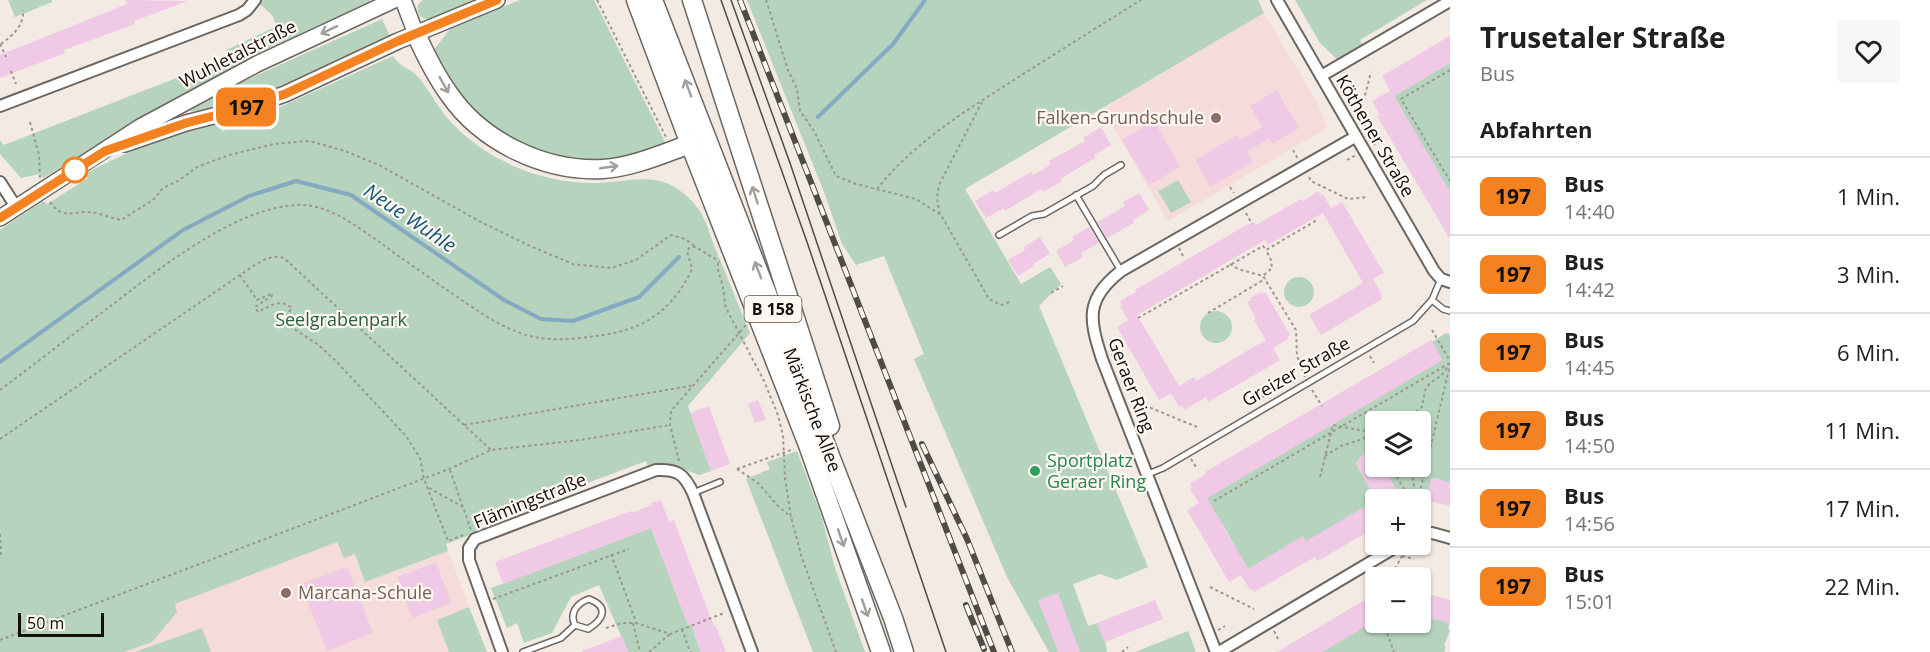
<!DOCTYPE html>
<html lang="de">
<meta charset="utf-8">
<style>
body{margin:0;font-family:"Open Sans",sans-serif;background:#f6f6f6;color:#202124;height:100vh;display:flex;flex-direction:column;font-size:22px;white-space:nowrap}
*{box-sizing:border-box;margin:0}
p{font-size:20px;color:#757577}
.icon{flex:none;width:33px;height:33px;fill:none;stroke:currentColor;stroke-width:2;stroke-linecap:round;stroke-linejoin:round}
.map{position:relative;flex:1;overflow:hidden}
.sheet{display:flex;flex-direction:column;background:#fff;width:480px}
.sheet>*{flex:none}
.badge{padding:0 12px;border-radius:9px;font-size:21px;line-height:39px}
.buttons{position:absolute;left:1365px;top:411px;display:grid;gap:12px}
.buttons a{display:grid;place-items:center;width:66px;height:66px;border-radius:6px;background:#fff;box-shadow:0 2px 4px #0004;font-size:30px}
.scale{position:absolute;left:18px;bottom:15px;width:86px;box-sizing:border-box;padding-left:6px;border:3px solid #110e0c;border-top:0;font-size:16px;line-height:21px;white-space:nowrap;color:#110e0c;-webkit-text-stroke:4px #fff8f2;paint-order:stroke}
.map>.badge{position:absolute;translate:-50% -50%;box-shadow:0 0 0 3px #fff}
h2{padding:0 30px;font-size:22px;line-height:54px}
.round{display:grid;place-items:center;flex:none;width:63px;height:63px;border-radius:6px;background:#f6f6f6}
.headline{display:flex;align-items:center;justify-content:space-between;height:102px;padding:0 30px}
h1{font-size:28px;font-weight:700;line-height:45px}
ul{padding:0;list-style:none}
li{display:flex;align-items:center;gap:18px;height:78px;padding:0 30px;border-top:2px solid #e0e0e0}
li div{flex:1}
li b{display:block;font-size:22px}
li em{font-style:normal}
li .badge{min-width:66px;font-weight:700;text-align:center}
main{display:flex;flex:1;min-height:0}
.map>svg:first-child{display:block}
.education{fill:#f6dbdb}
.green{fill:#b5d3bd}
.lines{fill:none;stroke-linecap:round;stroke-linejoin:round}
.stream{stroke:#83a9c3;stroke-width:4}
.building{fill:#efc9e5}
.lane-casing{stroke:#6d6660;stroke-width:8}
.street-casing{stroke:#6d6660;stroke-width:14}
.secondary-casing{stroke:#6d6660;stroke-width:18}
.primary-casing{stroke:#6d6660;stroke-width:21}
.path{stroke:#9d9791;stroke-width:2;stroke-dasharray:3 3;stroke-linecap:butt}
.lane{stroke:#fff;stroke-width:5}
.street{stroke:#fff;stroke-width:10}
.secondary{stroke:#fff;stroke-width:15}
.primary{stroke:#fff;stroke-width:18}
.tram{stroke:#4f4b47;stroke-width:1.5}
.rail-casing{stroke:#4f4b47;stroke-width:6}
.rail{stroke:#fff8f2;stroke-width:4;stroke-dasharray:11;stroke-linecap:butt}
.oneway{stroke:#a09f9e}
.line-casing{stroke:#fff;stroke-width:14}
.line{stroke:#f58220;stroke-width:9}
.education-dot{fill:#8d6e63;stroke:#fff8f2;stroke-width:2}
.stop-dot{fill:#fff;stroke:#f58220;stroke-width:3}
.leisure-dot{fill:#2e9e5b;stroke:#fff8f2;stroke-width:2}
.labels{text-anchor:middle;stroke-width:4.5;stroke-linejoin:round;paint-order:stroke}
.shield{fill:#fff8f2;stroke:#585451;stroke-width:1.5}
.shield-label{font-size:16px;font-weight:bold;fill:#110e0c}
.street-label{font-size:18px;fill:#110e0c;stroke:#fff8f2}
.education-label{font-size:18px;fill:#785e54;stroke:#fff8f2;text-anchor:end}
.park-label{font-size:18px;fill:#28623d;stroke:#fff8f2}
.leisure-label{font-size:18px;fill:#27864d;stroke:#fff8f2;text-anchor:start}
.water-label{font-size:20px;font-style:italic;fill:#125579;stroke:#fff8f2}
</style>
<main>
<div class="map">
<svg width="1450" height="652" viewBox="0 0 1450 652">
<rect width="100%" height="100%" fill="#f2eae3"/>
<g class="education">
<path d="M1264,13l55,93 8,22 -159,93 -65,-112z"/>
<path d="M338,541l17,13 10,28 83,-31 21,56 -32,13 12,32h-325l28,-10 23,-38z"/>
</g>
<g class="green">
<path d="M8,0h44v2l-37,15z"/>
<path d="M260,0h110l1,3 -194,97 -60,33 -74,45 -3,-4 -19,4 -21,-24v-14l4,5 224,-87 -2,-8 51,-24 -5,-11 -13,-12z"/>
<path d="M423,0h55l-49,20 -8,-3c-5,-6 -5,-13 2,-17z"/>
<path d="M520,0h74l72,144 -19,9 -50,9 -24,-2 -51,-14 -36,-22 -33,-35 -20,-38 17,-22 6,-4z"/>
<path d="M747,0h511l6,13 -299,176 56,95 29,-17 11,17 -22,22 109,261 -31,13 -17,-6 -27,10 15,42 9,-3 8,19 2,10h-58l-42,-75 -93,-218 10,-5 -40,-98 -28,9 -14,-21 -18,-52z"/>
<path d="M1295,0h132l-67,40 3,6 -25,14 -18,-17z"/>
<path d="M382,19l9,19 -110,49 -25,9 -59,16 -6,-1 -1,-4 14,-8z"/>
<path d="M393,56c8,13 19,12 27,23 10,13 18,28 29,41 36,40 93,64 147,63 27,0 55,-11 80,5 8,5 18,14 23,22 8,11 11,26 16,38 12,28 23,56 35,85l-62,73 23,65 -12,4 -30,-11 -21,3 -2,-6 -165,62 2,7 -37,14 2,7 -83,31 -10,-28 -11,4 -7,-16 -162,62 2,8 -25,30 -28,10h-124v-422l43,-29 4,3 41,-26 -3,-4c48,-26 90,-41 142,-56l-11,6 7,7 43,-21 14,-3z"/>
<path d="M1450,63v129l-56,-96z"/>
<path d="M1178,180l13,22 -20,11 -13,-22z"/>
<circle cx="1299" cy="292" r="15"/>
<circle cx="1216" cy="327" r="16"/>
<path d="M1446,333l4,2v147h-12l1,-3 -7,-1 -6,22 -5,3 -1,-3 -24,-1 3,-4 -16,-28 37,-1v-44h-44l-1,32 -1,-2 -3,2 -2,-2 -10,6 1,2 -4,3 20,37 -1,3 -68,40 -4,-6 -45,26 1,2 -12,7v-5l-6,-11 -2,1c-7,-21 -21,-39 -34,-58l237,-139 -10,-18z"/>
<path d="M797,451l25,67 13,50 30,84h-52l-67,-173 24,-10 -3,-7z"/>
<path d="M651,528l37,97 22,-8 4,10 -20,7 7,18h-73l-29,-67 -28,12 -19,36 -28,10 -7,-20 -10,5 -16,-40z"/>
<path d="M1375,596l1,26h44l1,-8 6,4 23,4 -2,6 2,2 -6,16 2,1 -2,5h-122l42,-50z"/>
<path d="M469,607l18,45h-38l-12,-32z"/>
<path d="M202,628l9,24h-76z"/>
<path d="M1188,631l8,21h-61z"/>
</g>
<g class="lines">
<g class="stream">
<path d="M818,117l75,-73 32,-44"/>
<path d="M0,362l183,-132 66,-34 47,-15 55,14 153,105 37,19 32,2 66,-24 40,-40"/>
</g>
</g>
<g class="building">
<path d="M125,0l62,1 -53,20 1,3 -71,26 1,3 -65,25v-23l127,-51z"/>
<path d="M1450,36v27l-56,33 56,96v47l-73,-123 3,-1 -8,-14 18,-10 -8,-15z"/>
<path d="M1277,90l22,38 -27,16 -3,-5 -22,12 6,11 -43,25 -15,-27 42,-25 3,5 22,-13 -12,-21z"/>
<path d="M1154,121l26,46 -31,18 -27,-45z"/>
<path d="M1101,127l10,18 -17,10 1,3 -35,21 1,3 -18,10 -2,-3 -36,22 -1,-3 -18,10 -11,-17 18,-11 2,3 36,-21 2,3 9,-5 9,-6 -2,-3 36,-20 -2,-3z"/>
<path d="M1318,191l3,4 2,-1 8,14 11,-6 42,71 -11,6 9,16 -2,1 2,3 -61,36 -12,-20 54,-32 -40,-70 -55,32 -3,-5 -128,75 42,71 15,-9 2,4 70,-41 -12,-20 2,-1 -9,-17 4,-2 -1,-2 11,-6 1,2 3,-2 25,43 -3,2 1,2 -15,9 7,12 -72,42 -2,-5 -22,13 -2,-4 -3,1 -8,-14 -12,7 -42,-73 11,-7 -8,-14 2,-1 -2,-4 16,-9 -1,-2 113,-66 1,1 5,-3 2,3 45,-26 2,2z"/>
<path d="M1139,193l10,17 -16,10 1,3 -27,15 -9,-16 27,-16 -2,-4z"/>
<path d="M1089,227l10,16 -18,10 2,4 -18,10 -9,-16 18,-11 -2,-3z"/>
<path d="M1040,237l10,17 -17,10 1,2 -16,10 -10,-16 17,-10 -1,-3z"/>
<path d="M1431,340l12,20 -236,138 41,71 55,-33 3,5 70,-41v27l-58,34 -3,-4 -61,35 -2,-3 -2,1 -9,-15 -12,7 -42,-72 12,-7 -9,-14 2,-1 -2,-4 16,-10 -1,-2z"/>
<path d="M758,400l8,19 -11,4 -7,-19z"/>
<path d="M709,406l21,58 -19,7 -21,-58z"/>
<path d="M1376,451v15h7l16,29 -7,5h-17l-19,-38 4,-2 -1,-2 10,-6 2,2z"/>
<path d="M1432,478l18,4v24l-24,-6z"/>
<path d="M661,500l8,22 5,-2 40,107 2,-1 10,26h-25l-10,-28 -3,1 -37,-97 -148,56 -8,-22 136,-51 1,2 20,-8 -1,-2z"/>
<path d="M436,562l15,41 -39,15 -15,-41z"/>
<path d="M347,567l26,66 -46,18 -26,-67z"/>
<path d="M1420,592l30,8v23l-30,-7z"/>
<path d="M1058,593l22,59h-22l-20,-52z"/>
<path d="M1155,600l8,19 -58,23 -8,-19z"/>
<path d="M1363,601l12,20 -53,31h-45z"/>
<path d="M622,636l6,16h-46v-1z"/>
</g>
<g class="lines">
<g class="lane-casing">
<g id="lane">
<path d="M1076,195l45,76"/>
<path d="M999,235l33,-19 12,-2 49,-28 11,-11 17,-10"/>
<path d="M1432,300l11,9 7,2"/>
<path d="M1148,474l15,-6 250,-147 19,-21 9,-21"/>
<path d="M693,493l27,-11"/>
<path d="M589,599c21,8 14,21 -1,30l-13,-4c-6,-12 2,-22 14,-26z"/>
<path d="M523,652l38,-14 14,-13"/>
</g>
</g>
<g class="street-casing">
<g id="street">
<path d="M1277,0l157,271 7,8 9,3"/>
<path d="M1321,76l129,-75"/>
<path d="M0,106l239,-91 8,-5 8,-10"/>
<path d="M0,182l16,25"/>
<path d="M1420,534l12,-1 18,5"/>
<path d="M502,652l-33,-92v-12l6,-9 181,-69c22,-1 28,4 37,23l59,159"/>
<path d="M1216,652l-114,-293c-13,-40 -17,-60 19,-88l234,-134"/>
<path d="M1219,652l182,-108"/>
</g>
</g>
<g class="secondary-casing">
<g id="secondary">
<path d="M403,0l13,34"/>
<path d="M125,144l61,-21 62,-16 37,-13 113,-53 99,-41"/>
<path d="M0,218l140,-91 117,-63 137,-64"/>
</g>
</g>
<g class="primary-casing">
<g id="primary">
<path d="M636,0l54,144 118,301 73,207"/>
<path d="M653,0l240,618 11,34"/>
<path d="M692,0l138,426"/>
<path d="M416,34c9,20 20,42 33,60 33,48 96,78 154,75 30,-2 59,-15 87,-25"/>
</g>
</g>
<g class="path">
<path d="M597,0l69,137"/>
<path d="M766,0l22,70 9,19 3,22 14,20 22,45 20,8 60,15 25,16 48,84 12,6 11,-4"/>
<path d="M0,44l6,13"/>
<path d="M1,44c12,-9 23,-18 22,-34"/>
<path d="M1450,70l-49,29 49,82"/>
<path d="M11,71l5,13"/>
<path d="M1362,107l9,-35"/>
<path d="M30,122l9,33 1,23"/>
<path d="M1363,126l8,-4"/>
<path d="M1373,145l8,-5"/>
<path d="M1293,150l5,9"/>
<path d="M1347,160l9,-5"/>
<path d="M1309,177l2,4 37,18 20,-2"/>
<path d="M1230,187l4,6"/>
<path d="M877,189c37,-47 90,-79 140,-111 41,-26 82,-52 124,-78"/>
<path d="M50,202c12,17 21,10 38,10 9,0 23,6 33,8l32,-20 10,-12 15,-7 19,-14 32,-12 45,-11 36,-3 35,10 34,14 100,56 49,24 45,19 38,4 25,-8 35,-25 14,4 11,8"/>
<path d="M1246,213l6,11"/>
<path d="M940,214c-3,-11 -4,-19 0,-31l42,-81"/>
<path d="M1179,248l4,8"/>
<path d="M718,263c-1,8 2,13 4,20 2,8 2,17 4,25l38,73 14,34 5,21 2,42 6,39 11,41 34,94"/>
<path d="M1230,264l8,5 25,7 33,54 1,26 8,21"/>
<path d="M240,275l17,25 14,-6 2,1 -18,12 3,5c12,-6 22,-14 34,-4l-10,13 35,23 15,13 74,79 14,22 4,21 24,62 18,-7"/>
<path d="M1264,275l8,-7 -1,-8 -5,-10"/>
<path d="M1051,293l12,-7"/>
<path d="M1208,313l57,-34"/>
<path d="M1138,318l125,-72 3,4 51,-30"/>
<path d="M1432,330l18,31"/>
<path d="M1111,355l8,-3"/>
<path d="M1370,356l4,7"/>
<path d="M0,390c36,-27 72,-55 108,-82 50,-38 124,-99 188,-103 30,-2 59,20 82,36 21,16 44,31 66,47 29,19 61,45 96,50 20,3 43,0 63,-3 43,-6 71,-27 89,-66l-5,-18 3,-4h6l24,15"/>
<path d="M1259,390l5,8"/>
<path d="M1312,390l10,16"/>
<path d="M1139,403l58,24"/>
<path d="M1410,422l4,-9 8,-6 3,-17 5,-7 11,-7 8,-11"/>
<path d="M464,425l231,-40"/>
<path d="M0,439l240,-164c13,-8 28,-22 44,-17l207,192"/>
<path d="M1420,444l11,3"/>
<path d="M1325,456l16,-10 22,-7 7,-7 6,1"/>
<path d="M1191,459l5,8"/>
<path d="M679,461l-9,-36 1,-14 75,-86"/>
<path d="M1391,466l19,34"/>
<path d="M1410,466l4,18 -3,14"/>
<path d="M737,469l21,14 20,23 13,11"/>
<path d="M737,469l57,-20"/>
<path d="M450,470l21,60"/>
<path d="M1320,477l13,-52 37,7 6,9"/>
<path d="M429,488l34,19"/>
<path d="M1418,500l32,-135"/>
<path d="M1214,501l236,-138"/>
<path d="M0,534l1,20 -1,2"/>
<path d="M611,554l25,68"/>
<path d="M1402,556l12,3"/>
<path d="M1392,574l10,-18"/>
<path d="M1370,585l6,17"/>
<path d="M1210,587l44,22"/>
<path d="M493,599l136,-50"/>
<path d="M1383,622l11,30"/>
<path d="M633,623l7,29"/>
<path d="M606,628l16,-5h14l34,11 54,-21"/>
<path d="M682,629l8,23"/>
<path d="M1218,630l7,-4"/>
<path d="M1274,631l4,8"/>
<path d="M0,640l449,-171 42,-19 89,-10 90,-15"/>
<path d="M649,652l21,-18"/>
<path d="M1122,652l6,-5"/>
</g>
<use href="#lane" class="lane"/>
<use href="#street" class="street"/>
<use href="#secondary" class="secondary"/>
<use href="#primary" class="primary"/>
<g class="tram">
<path d="M721,0l86,242 139,410"/>
<path d="M731,0l59,163 116,344"/>
</g>
<g class="rail-casing">
<g id="rail">
<path d="M740,0l254,652"/>
<path d="M922,444l45,95 45,113"/>
<path d="M966,605l18,44"/>
</g>
</g>
<use href="#rail" class="rail"/>
</g>
<defs><path id="oneway-shaft" d="M-6 0H5M1.5-3L5.5 0L1.5 3" fill="none" stroke-width="1.6" stroke-linecap="round" stroke-linejoin="round" transform="scale(1.5)"/></defs>
<g class="oneway">
<use href="#oneway-shaft" transform="translate(329 30) rotate(155)"/>
<use href="#oneway-shaft" transform="translate(444 85) rotate(61)"/>
<use href="#oneway-shaft" transform="translate(688 88) rotate(-111)"/>
<use href="#oneway-shaft" transform="translate(609 167) rotate(-8)"/>
<use href="#oneway-shaft" transform="translate(755 195) rotate(-108)"/>
<use href="#oneway-shaft" transform="translate(758 270) rotate(-111)"/>
<use href="#oneway-shaft" transform="translate(841 538) rotate(71)"/>
<use href="#oneway-shaft" transform="translate(865 608) rotate(71)"/>
</g>
<g class="lines">
<g class="line-casing">
<path id="line" d="M0,218l105,-67 81,-28 62,-16 37,-13 113,-53 99,-41"/>
</g>
<use href="#line" class="line"/>
</g>
<g class="education-dot">
<circle cx="1216" cy="118" r="6"/>
<circle cx="286" cy="593" r="6"/>
</g>
<circle class="stop-dot" cx="75" cy="170" r="12"/>
<circle class="leisure-dot" cx="1035" cy="471" r="6"/>
<g class="labels">
<rect class="shield" x="744.5" y="296" width="57" height="26" rx="4.5"/>
<g class="shield-label">
<text x="773" y="315">B 158</text>
</g>
<g class="street-label">
<text transform="translate(238 54) rotate(-27)" y="6">Wuhletalstraße</text>
<text transform="translate(1375 136) rotate(60)" y="6">Köthener Straße</text>
<text transform="translate(1296 372) rotate(-30)" y="6">Greizer Straße</text>
<text transform="translate(1131 385) rotate(69)" y="6">Geraer Ring</text>
<text transform="translate(812 410) rotate(69)" y="6">Märkische Allee</text>
<text transform="translate(530 501) rotate(-22)" y="6">Flämingstraße</text>
</g>
<g class="education-label">
<text x="1204" y="124">Falken-Grundschule</text>
<text x="298" y="599" text-anchor="start">Marcana-Schule</text>
</g>
<g class="park-label">
<text x="341" y="326">Seelgrabenpark</text>
</g>
<g class="leisure-label">
<text x="1047" y="467">Sportplatz<tspan x="1047" dy="21">Geraer Ring</tspan></text>
</g>
<g class="water-label">
<text transform="translate(410 218) rotate(34)" y="7">Neue Wuhle</text>
</g>
</g>
</svg>
<div class="buttons">
<a><svg class="icon" aria-label="layers" viewBox="0 0 24 24"><path d="M12 4l9 5-9 5-9-5zM3 14l9 5 9-5"/></svg></a>
<a>+</a>
<a>−</a>
</div>
<div class="scale">50 m</div>
<b class="badge" style="left:246px;top:107px;background:#f58220;color:#111">197</b>
</div>
<section class="sheet">
<div class="headline"><div><h1>Trusetaler Straße</h1><p>Bus</p></div><a class="round"><svg class="icon" aria-label="heart" viewBox="0 0 24 24"><path d="M12 20l-8-8c-3-5 5-10 8-4 3-6 11-1 8 4z"/></svg></a></div>
<h2>Abfahrten</h2>
<ul>
<li><span class="badge" style="background:#f58220;color:#111">197</span><div><b>Bus</b><p>14:40</p></div><em>1 Min.</em></li>
<li><span class="badge" style="background:#f58220;color:#111">197</span><div><b>Bus</b><p>14:42</p></div><em>3 Min.</em></li>
<li><span class="badge" style="background:#f58220;color:#111">197</span><div><b>Bus</b><p>14:45</p></div><em>6 Min.</em></li>
<li><span class="badge" style="background:#f58220;color:#111">197</span><div><b>Bus</b><p>14:50</p></div><em>11 Min.</em></li>
<li><span class="badge" style="background:#f58220;color:#111">197</span><div><b>Bus</b><p>14:56</p></div><em>17 Min.</em></li>
<li><span class="badge" style="background:#f58220;color:#111">197</span><div><b>Bus</b><p>15:01</p></div><em>22 Min.</em></li>
</ul>
</section>
</main>
